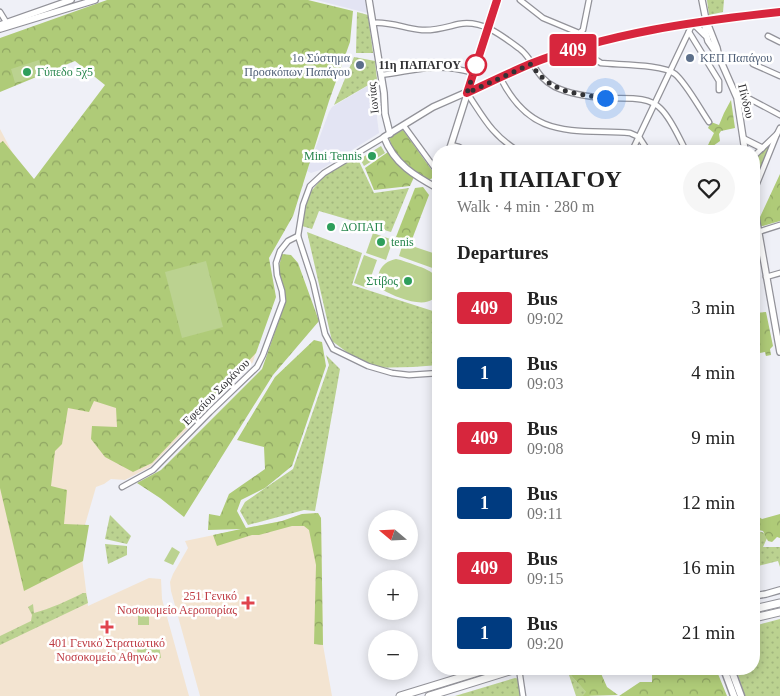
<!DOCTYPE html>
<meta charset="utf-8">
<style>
body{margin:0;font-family:"Times New Roman",serif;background:#f6f6f6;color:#222;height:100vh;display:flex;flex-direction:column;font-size:19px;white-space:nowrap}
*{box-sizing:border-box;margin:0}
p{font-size:16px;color:#767676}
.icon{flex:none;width:28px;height:28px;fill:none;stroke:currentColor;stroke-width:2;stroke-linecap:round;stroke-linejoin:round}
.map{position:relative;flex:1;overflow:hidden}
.side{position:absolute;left:432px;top:145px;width:328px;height:530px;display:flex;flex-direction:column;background:#fff;border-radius:20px;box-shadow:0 2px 12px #0003}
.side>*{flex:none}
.badge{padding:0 10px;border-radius:4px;font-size:18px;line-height:32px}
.needle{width:32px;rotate:289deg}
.buttons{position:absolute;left:368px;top:510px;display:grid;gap:10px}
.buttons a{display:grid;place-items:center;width:50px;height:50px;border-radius:50%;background:#fff;box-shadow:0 2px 12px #0003;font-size:25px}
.you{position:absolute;width:25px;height:25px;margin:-12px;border:4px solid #fff;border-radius:50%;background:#1a73e8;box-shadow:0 0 0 8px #1a73e833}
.map>.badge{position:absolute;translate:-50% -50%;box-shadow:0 0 0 2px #fff}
h2{padding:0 25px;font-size:19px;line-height:45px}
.round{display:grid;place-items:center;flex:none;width:52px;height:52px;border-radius:26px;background:#f6f6f6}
.headline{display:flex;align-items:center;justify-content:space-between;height:85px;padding:0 25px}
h1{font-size:24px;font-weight:700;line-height:38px}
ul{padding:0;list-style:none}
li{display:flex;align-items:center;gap:15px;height:65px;padding:0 25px}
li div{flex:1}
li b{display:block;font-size:19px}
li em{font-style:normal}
li .badge{min-width:55px;font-weight:700;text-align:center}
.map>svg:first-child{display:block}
.built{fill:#e3e4f3}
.medical{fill:#f3e4d1}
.green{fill:url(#green-dots)}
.forest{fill:url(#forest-crowns)}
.pitch{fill:#bbd290}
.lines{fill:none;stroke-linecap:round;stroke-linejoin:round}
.pedestrian-casing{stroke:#929299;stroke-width:5.5}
.minor-casing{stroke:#929299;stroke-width:7}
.tertiary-casing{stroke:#929299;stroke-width:8}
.secondary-casing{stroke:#929299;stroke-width:9}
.primary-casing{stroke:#929299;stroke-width:9}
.pedestrian{stroke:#fff;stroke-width:3}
.minor{stroke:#fff;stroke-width:4.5}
.tertiary{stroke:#fff;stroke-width:5.5}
.secondary{stroke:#fff;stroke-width:6}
.primary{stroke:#fff;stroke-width:7}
.line-casing{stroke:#fff;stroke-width:11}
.line{stroke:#d7263d;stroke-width:8}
.walk{stroke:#323235;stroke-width:5;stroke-dasharray:0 9}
.service-dot{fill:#5c6f8a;stroke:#fff;stroke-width:2}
.stop-dot{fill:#fff;stroke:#d7263d;stroke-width:2.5}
.leisure-dot{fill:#2e9e5b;stroke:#fff;stroke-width:2}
.health-dot{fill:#e0444e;stroke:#fff;stroke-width:2}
.labels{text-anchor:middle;stroke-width:5;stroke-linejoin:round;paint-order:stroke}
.service-label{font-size:12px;fill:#4e5e75;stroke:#fff;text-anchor:end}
.stop-label{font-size:12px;font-weight:bold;fill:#323235;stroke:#fff;text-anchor:end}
.leisure-label{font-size:12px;fill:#27864d;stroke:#fff;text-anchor:start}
.street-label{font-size:12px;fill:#323235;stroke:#fff}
.health-label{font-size:12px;fill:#be3a42;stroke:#fff;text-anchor:end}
</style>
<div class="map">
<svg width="780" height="696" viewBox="0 0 780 696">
<defs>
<pattern id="green-dots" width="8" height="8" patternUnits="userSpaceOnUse" patternTransform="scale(1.25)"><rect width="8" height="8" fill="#bbd290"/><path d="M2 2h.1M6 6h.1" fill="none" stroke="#a1b57d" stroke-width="1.8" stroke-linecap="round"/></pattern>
<pattern id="forest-crowns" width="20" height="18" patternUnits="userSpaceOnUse" patternTransform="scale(1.25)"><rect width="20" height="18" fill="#afcb78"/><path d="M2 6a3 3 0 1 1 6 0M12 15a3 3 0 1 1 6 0" fill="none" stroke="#8fa563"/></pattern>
</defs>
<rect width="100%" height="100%" fill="#eff0f7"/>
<g class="built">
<path d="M316,0h49l2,13 -39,-10z"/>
<path d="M369,85l8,16v17l2,15 -59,37 -9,3 -4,-2 22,-59 3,-5z"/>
</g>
<g class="medical">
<path d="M162,40l103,215 7,41 -19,66 -103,105 -25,13 -14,-1 -7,5 -8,3 -16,55 8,64 61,-28 12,1 1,20 27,97h-189v-567l30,57z"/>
<path d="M318,513l3,5 2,127 9,51h-132l-29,-105 -1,-9 3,-8 15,-26 -3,-7 97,-20 20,-7z"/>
</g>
<g class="green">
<path d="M707,0h17l-1,12 -14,3z"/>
<path d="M357,12l11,3 5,38h-17z"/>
<path d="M354,57l21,4 2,19 -43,25z"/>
<path d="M774,140l-20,47v-30z"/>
<path d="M356,155l18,38 35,-5 -18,44 -72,-21 -7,18 -10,-3 6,-31 16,-19z"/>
<path d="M307,232l55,21 -10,32 87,28v52l-26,2 -45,1 -36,-27z"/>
<path d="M326,355l14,14 -25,142 -11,-1 -56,15 -8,-14 5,-9 48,-33 36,-104z"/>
<path d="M110,515l21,21 -4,8 -22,-5z"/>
<path d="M754,531l8,1 6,4 -5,11h17v20l-2,-6 -24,6z"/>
<path d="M105,544l22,2v9l-19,9z"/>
<path d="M83,593h3l2,10 -88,42v-9l31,-15 1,-6 -4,-8 5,-3 1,9c18,-5 33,-12 49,-20z"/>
<path d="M780,619v77h-35l-9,-27h18v-43z"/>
<path d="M568,672l22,24h-14z"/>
<path d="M515,678l4,1 2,17h-66z"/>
</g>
<g class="forest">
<path d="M107,0h201l45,11 -3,31 -21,59 -36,115 -24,42 7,39 -20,56 -104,110 -19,9 -28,-15 -14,-18 1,-13 25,1 -1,-19 -22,-7 -5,11 -21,-4 -6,36 -7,7 -4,35 16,4 -3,34 25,1 -6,36 -59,30 -24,-103v-345l3,-2 31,38 71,-94 -30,-24 -75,31v-54z"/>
<path d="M731,100l4,28 -14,3 -2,3 1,7 -7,5 -3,5h-5l9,-18 -6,-5 3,-6 8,3 5,-12z"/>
<path d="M403,130l33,46 -7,4c-18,-11 -35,-21 -40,-43z"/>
<path d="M388,152l26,25 -4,9 -36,4 -9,-22z"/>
<path d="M780,174v47l-21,6 -2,-10h3z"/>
<path d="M423,187l6,8 -18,47 -15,-5 19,-49z"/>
<path d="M282,254l9,1 7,8 21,58 -46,54 -89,142 -24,-19 -23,-15 24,-13 101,-101 22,-63 -7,-31z"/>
<path d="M766,312l7,34 -3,3 1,6 -5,1 -1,-4 -11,2v-41z"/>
<path d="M314,340l8,2 4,24 -34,100 -27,22 -24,12 -4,11 9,17 36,-7 20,-7 16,-1 3,5 2,127 -9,-1 2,-79 -7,-35 -5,-4h-12l-33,9h-7l-35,11 -4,-11 28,-6 -33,1 1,-16 11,2 9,-22 36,-25 -1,-22 -27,-7 38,-63z"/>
<path d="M754,505l2,10 6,4 18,-5v24l-3,-1 -5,5 -4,-1 -5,-10 -9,-2z"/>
<path d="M569,669h30l8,18 11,8 -35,1 3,-4 -18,-20z"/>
<path d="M652,669h64l11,27h-108l21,-14h12z"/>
</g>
<g class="pitch">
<path d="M39,60l4,14 -28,9 -4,-14z"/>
<path d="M381,146l4,7 -21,13 -4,-7z"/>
<path d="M373,233l20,7 -7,20 -20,-7z"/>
<path d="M403,243l36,12 -1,15 -39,-14z"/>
<path d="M364,255l13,5 -10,28 -13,-5z"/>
<path d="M396,259c6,1 13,4 19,6 18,6 31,13 18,34 -11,9 -38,-2 -50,-9 -10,-13 -3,-28 13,-31z"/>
<path d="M206,261l17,66 -41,11 -17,-66z"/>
<path d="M172,547l8,5 -7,13 -9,-4z"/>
<rect x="138" y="606" width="11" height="19"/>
<path d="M159,645l2,13 -22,4 -2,-13z"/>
</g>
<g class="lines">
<g class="pedestrian-casing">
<path id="pedestrian" d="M581,33l6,13"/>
</g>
<g class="minor-casing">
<g id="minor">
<path d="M520,0l23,18 36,15 4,-3 6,-30"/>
<path d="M0,12l8,13"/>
<path d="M373,23c16,-2 33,6 49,7 13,1 24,-3 37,-6 24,-4 42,11 61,25 15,12 15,28 35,38 15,7 35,10 52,11 17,1 41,-3 54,11 11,11 18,29 25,42"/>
<path d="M689,32l30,49v9"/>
<path d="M768,36l12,6"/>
<path d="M587,46c3,8 6,13 14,17 17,2 62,1 74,11 11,9 25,35 34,48"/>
<path d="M753,64l27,12"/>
<path d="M381,75c38,-5 54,-13 93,-2"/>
<path d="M500,77c31,63 71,52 130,56l9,4 9,14"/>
<path d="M735,91l45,24"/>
<path d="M467,93c17,25 24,41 51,58"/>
<path d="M404,126l35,48"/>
<path d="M384,137l-60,36 -14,13 -7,19 -5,31 15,46 12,52 8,15 35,17 24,7 17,2 30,-2"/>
<path d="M451,145l8,2 7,4"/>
<path d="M632,151l61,-128"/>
<path d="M754,156l23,-22 3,-6"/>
<path d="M754,191l23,-57"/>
<path d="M758,232l22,-7"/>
<path d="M766,277l14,-4"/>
<path d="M122,487l31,-17 57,-58 47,-45 6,-12 20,-54 -1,-10 -5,-16 -1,-12 4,-12 8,-10 10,-5"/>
<path d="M519,669l4,27"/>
</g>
</g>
<g class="tertiary-casing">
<g id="tertiary">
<path d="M369,0l15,93 1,21 5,20"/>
<path d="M702,0l4,20 11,28 2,9"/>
<path d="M706,20l-1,10 3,11 11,16 18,41 8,53"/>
<path d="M693,23l12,12"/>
<path d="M0,25l71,-25"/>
<path d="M0,29l95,-29"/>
<path d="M744,139l18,9"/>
<path d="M449,151l48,-151"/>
<path d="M439,189c-24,-13 -45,-25 -55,-52l49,-30 98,-43 56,-18 34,-9 85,-17 74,-8"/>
<path d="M754,206l26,146"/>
<path d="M754,596l12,-2 14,-4"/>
</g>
</g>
<g class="secondary-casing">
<g id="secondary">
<path d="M724,669l10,27"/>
<path d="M731,669l10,27"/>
</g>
</g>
<g class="primary-casing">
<g id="primary">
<path d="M754,609l26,-6"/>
<path d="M754,618l26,-6"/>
<path d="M400,696l88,-27"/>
<path d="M429,696l87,-27"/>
</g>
</g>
<use href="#pedestrian" class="pedestrian"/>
<use href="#minor" class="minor"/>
<use href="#tertiary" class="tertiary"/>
<use href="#secondary" class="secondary"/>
<use href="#primary" class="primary"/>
</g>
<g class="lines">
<g class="line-casing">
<path id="line" d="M497,0l-30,93c21,-10 42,-20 63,-29 79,-31 166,-43 250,-52"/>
</g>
<use href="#line" class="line"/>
<path class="walk" d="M476,65l-9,28 64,-29c18,28 44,30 74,34"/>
</g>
<g class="service-dot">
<circle cx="690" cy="58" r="5"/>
<circle cx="360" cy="65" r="5"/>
</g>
<circle class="stop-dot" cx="476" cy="65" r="10"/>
<g class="leisure-dot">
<circle cx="27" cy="72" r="5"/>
<circle cx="372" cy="156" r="5"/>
<circle cx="331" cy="227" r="5"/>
<circle cx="381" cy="242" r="5"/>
<circle cx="408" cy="281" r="5"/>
</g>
<g class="health-dot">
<path d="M245.5 595.5h5v5h5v5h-5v5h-5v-5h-5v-5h5z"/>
<path d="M104.5 619.5h5v5h5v5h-5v5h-5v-5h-5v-5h5z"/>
</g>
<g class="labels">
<g class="service-label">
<text x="350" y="62">1ο Σύστημα<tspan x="350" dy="14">Προσκόπων Παπάγου</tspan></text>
<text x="700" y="62" text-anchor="start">ΚΕΠ Παπάγου</text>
</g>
<g class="stop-label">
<text x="461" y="69">11η ΠΑΠΑΓΟΥ</text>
</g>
<g class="leisure-label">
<text x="37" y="76">Γύπεδο 5χ5</text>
<text x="362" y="160" text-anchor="end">Mini Tennis</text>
<text x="341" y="231">ΔΟΠΑΠ</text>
<text x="391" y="246">tenis</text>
<text x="398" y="285" text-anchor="end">Στίβος</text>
</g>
<g class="street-label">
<text transform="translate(373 98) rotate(-96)" y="4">Ιωνίας</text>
<text transform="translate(746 101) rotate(76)" y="4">Πίνδου</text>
<text transform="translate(216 392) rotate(-45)" y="4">Εφεσίου Σωράνου</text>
</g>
<g class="health-label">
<text x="237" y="600">251 Γενικό<tspan x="237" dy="14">Νοσοκομείο Αεροπορίας</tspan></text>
<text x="107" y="647" text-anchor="middle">401 Γενικό Στρατιωτικό<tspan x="107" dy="14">Νοσοκομείο Αθηνών</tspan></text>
</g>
</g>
</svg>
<div class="buttons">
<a><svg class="needle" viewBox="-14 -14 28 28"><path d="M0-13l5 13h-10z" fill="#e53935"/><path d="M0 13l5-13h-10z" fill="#767676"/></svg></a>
<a>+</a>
<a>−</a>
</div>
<div class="you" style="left:605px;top:98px"></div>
<b class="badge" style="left:573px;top:50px;background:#d7263d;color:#fff">409</b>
<section class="side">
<div class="headline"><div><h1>11η ΠΑΠΑΓΟΥ</h1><p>Walk · 4 min · 280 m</p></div><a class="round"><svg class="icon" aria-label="heart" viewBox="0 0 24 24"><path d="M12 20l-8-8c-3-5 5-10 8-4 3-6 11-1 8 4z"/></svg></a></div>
<h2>Departures</h2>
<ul>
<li><span class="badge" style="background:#d7263d;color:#fff">409</span><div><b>Bus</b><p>09:02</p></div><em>3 min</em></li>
<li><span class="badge" style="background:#003b80;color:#fff">1</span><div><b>Bus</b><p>09:03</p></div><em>4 min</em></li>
<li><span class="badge" style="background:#d7263d;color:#fff">409</span><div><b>Bus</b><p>09:08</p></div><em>9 min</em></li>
<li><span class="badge" style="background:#003b80;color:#fff">1</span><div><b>Bus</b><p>09:11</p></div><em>12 min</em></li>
<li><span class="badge" style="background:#d7263d;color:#fff">409</span><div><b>Bus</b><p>09:15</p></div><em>16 min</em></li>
<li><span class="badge" style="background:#003b80;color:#fff">1</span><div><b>Bus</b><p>09:20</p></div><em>21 min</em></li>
</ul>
</section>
</div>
